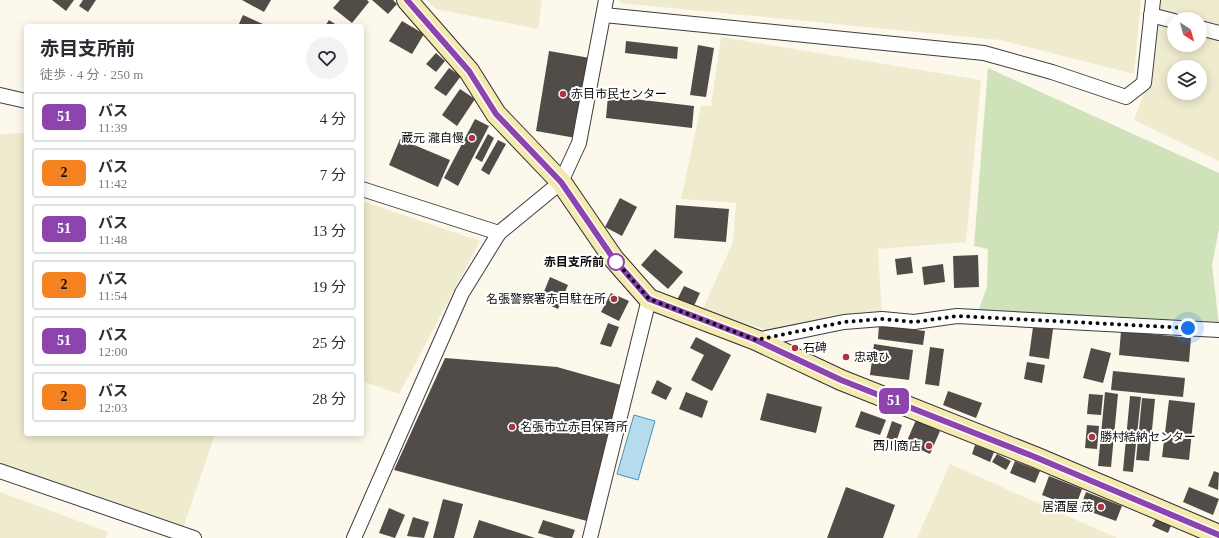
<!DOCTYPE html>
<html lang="ja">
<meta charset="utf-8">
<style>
body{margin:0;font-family:"Times New Roman","Noto Sans JP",serif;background:#f2f2f3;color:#2b2b33;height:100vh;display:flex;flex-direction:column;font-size:15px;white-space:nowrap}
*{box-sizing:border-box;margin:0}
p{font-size:13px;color:#7c7c81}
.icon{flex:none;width:22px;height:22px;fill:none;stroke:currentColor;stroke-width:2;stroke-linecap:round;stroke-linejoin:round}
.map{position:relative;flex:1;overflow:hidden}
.details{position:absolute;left:24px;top:24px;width:340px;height:412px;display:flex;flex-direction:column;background:#fff;border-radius:4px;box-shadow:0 2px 10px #0003}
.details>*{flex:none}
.badge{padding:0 8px;border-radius:6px;font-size:14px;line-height:26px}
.needle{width:26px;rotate:143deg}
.controls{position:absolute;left:1167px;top:12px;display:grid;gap:8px}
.controls a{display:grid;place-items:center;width:40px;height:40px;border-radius:50%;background:#fff;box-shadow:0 2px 10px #0003;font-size:20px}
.you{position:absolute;width:20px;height:20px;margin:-10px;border:3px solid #fff;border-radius:50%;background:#1a73e8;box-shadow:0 0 0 6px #1a73e833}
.map>.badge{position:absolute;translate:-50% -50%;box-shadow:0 0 0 2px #fff}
.round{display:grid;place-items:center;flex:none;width:42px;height:42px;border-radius:21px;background:#f2f2f3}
.overview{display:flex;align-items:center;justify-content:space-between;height:68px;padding:0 16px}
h1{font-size:19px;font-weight:700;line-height:30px}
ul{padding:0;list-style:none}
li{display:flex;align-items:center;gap:12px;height:50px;margin:0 8px 6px;padding:0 8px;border:2px solid #e1e1e2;border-radius:4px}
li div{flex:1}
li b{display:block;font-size:15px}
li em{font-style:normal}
li .badge{min-width:44px;font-weight:700;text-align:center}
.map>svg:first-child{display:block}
.farmland{fill:#efebcf;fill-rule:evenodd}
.green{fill:#d0e2b9}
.water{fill:#b6dbed;stroke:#4692bb}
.building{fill:#524c49}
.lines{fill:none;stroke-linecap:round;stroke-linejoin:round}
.minor-casing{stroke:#3e3e3e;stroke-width:16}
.secondary-casing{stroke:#2d2d2d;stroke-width:22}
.minor{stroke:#fff;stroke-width:14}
.secondary{stroke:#f4e9ae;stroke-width:20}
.line-casing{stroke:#fff;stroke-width:9}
.line{stroke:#8e44ad;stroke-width:6}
.walk{stroke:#0b0b0b;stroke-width:4;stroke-dasharray:0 7.2}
.poi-dot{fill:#a83540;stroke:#fff;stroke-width:1.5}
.stop-dot{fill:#fff;stroke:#8e44ad;stroke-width:2}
.labels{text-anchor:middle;stroke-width:4;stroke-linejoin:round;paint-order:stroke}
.poi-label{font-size:12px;fill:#0b0b0b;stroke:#fff;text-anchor:start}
.stop-label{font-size:12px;font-weight:bold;fill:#0b0b0b;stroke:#fff;text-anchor:end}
</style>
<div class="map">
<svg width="1219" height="538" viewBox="0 0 1219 538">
<rect width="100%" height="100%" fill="#fcf8eb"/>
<g class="farmland">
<path d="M427,0h115l-4,29 -102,-20z"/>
<path d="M620,0h521l-7,74 -134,-34 -380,-37z"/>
<path d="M1160,0h59v161l-85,-41 20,-54zM1174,19h26v26h-26zM1174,67h26v26h-26z"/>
<path d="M721,37l260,43 -15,162 -88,7 4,64 -111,18 -69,-20 31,-69 3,-39 -55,-4 20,-93h10z"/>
<path d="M26,133v301h189l-33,97 -182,-61v-336z"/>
<path d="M362,201l118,40 -81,153 -37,-13z"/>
<path d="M950,464l167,74h-200z"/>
<path d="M0,492l108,40 -2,6h-106z"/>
</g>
<path class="green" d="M988,68l231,105v56l-7,36 7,60 -241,-13 9,-25 1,-38 -14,-3z"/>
<path class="water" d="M634,415l21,6 -17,59 -21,-6z"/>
<g class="building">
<path d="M52,0h22l-8,11z"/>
<path d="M83,0h13l-8,12 -9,-6z"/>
<path d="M242,0h29l-7,12z"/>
<path d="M340,0h27l2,2 -17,21 -19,-15z"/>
<path d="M372,0h21l4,4 -9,10z"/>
<path d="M243,15l22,10 -1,1h-26z"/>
<path d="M329,20l9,6h-13z"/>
<path d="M402,21l22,13 -12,20 -23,-13z"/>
<path d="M626,41l52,6 -1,12 -52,-6z"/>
<path d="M698,45l16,3 -8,49 -16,-2z"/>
<path d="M549,51l41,7 -14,80 -40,-7z"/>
<path d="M436,53l9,8 -9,11 -10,-8z"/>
<path d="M449,68l12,8 -15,20 -12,-8z"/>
<path d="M460,89l15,10 -18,27 -15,-11z"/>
<path d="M608,96l86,10 -2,22 -86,-10z"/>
<path d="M475,119l14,7 -31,60 -14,-8z"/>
<path d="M488,134l6,4 -12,24 -7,-4z"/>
<path d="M400,139l50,21 -12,27 -49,-22z"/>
<path d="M498,140l8,4 -17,31 -8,-5z"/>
<path d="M620,198l17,9 -15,29 -17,-9z"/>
<path d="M676,205l53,4 -3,33 -52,-4z"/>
<path d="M655,249l28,23 -15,17 -27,-24z"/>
<path d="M978,255l1,32 -25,1 -1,-32z"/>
<path d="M911,257l2,16 -16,2 -2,-16z"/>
<path d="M943,264l2,18 -21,3 -2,-18z"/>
<path d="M550,277l18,8 -10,24 -18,-8z"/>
<path d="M684,286l16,7 -8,17 -16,-8z"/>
<path d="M611,293l18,8 -10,20 -18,-9z"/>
<path d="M608,323l11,4 -8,20 -11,-3z"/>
<path d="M879,325l46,6 -2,14 -45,-6z"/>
<path d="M1033,327l20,2 -4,30 -20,-3z"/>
<path d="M1121,331l70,7 -2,24 -70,-7z"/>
<path d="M696,337l35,18 -19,36 -21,-11 13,-25 -14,-7z"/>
<path d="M874,344l39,6 -4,30 -39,-5z"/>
<path d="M930,347l14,2 -5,37 -14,-2z"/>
<path d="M1091,348l20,5 -8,30 -20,-5z"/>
<path d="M445,358l112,9 64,18 -34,136 -193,-51z"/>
<path d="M1027,362l18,3 -3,18 -18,-4z"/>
<path d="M1113,371l72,7 -2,19 -72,-7z"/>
<path d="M657,380l15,8 -6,12 -15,-7z"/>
<path d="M948,391l34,12 -6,15 -33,-13z"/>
<path d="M686,392l22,9 -6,17 -23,-9z"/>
<path d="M1105,392l13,2 -7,73 -13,-1z"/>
<path d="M767,393l55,14 -6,26 -56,-13z"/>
<path d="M1089,394l14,1 -2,20 -14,-1z"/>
<path d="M1130,396l11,1 -8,75 -10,-1z"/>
<path d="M1142,398l13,1 -6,62 -13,-1z"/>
<path d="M1169,400l26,3 -6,57 -27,-3z"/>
<path d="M861,411l25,9 -6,15 -25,-8z"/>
<path d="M916,420l24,11 -10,23 -24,-11z"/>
<path d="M892,421l10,4 -6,17 -10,-3z"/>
<path d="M1087,425l12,1 -2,23 -12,-1z"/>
<path d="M975,445l19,7 -4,10 -18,-8z"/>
<path d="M997,454l14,7 -5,9 -14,-8z"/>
<path d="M1015,461l25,10 -5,12 -25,-10z"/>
<path d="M1214,471l5,2 -1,17 -10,-4z"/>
<path d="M1049,476l33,13 -7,19 -33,-13z"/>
<path d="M846,487l49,18 -12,33h-56z"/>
<path d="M1189,487l30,12 -6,16 -30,-13z"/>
<path d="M1086,492l36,14 -6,15 -36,-13z"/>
<path d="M443,499l20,5 -9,34h-21z"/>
<path d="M389,508l16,7 -10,23 -16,-5z"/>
<path d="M413,517l16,5 -5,16 -17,-2z"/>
<path d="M1157,517l15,6 -4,10 -16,-7z"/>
<path d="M479,520l56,18h-62z"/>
<path d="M543,520l32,10 -3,8h-17l-17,-5z"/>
</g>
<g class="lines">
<g class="minor-casing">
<g id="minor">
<path d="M604,15l380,38 68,19 74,25 18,-14 9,-83"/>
<path d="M1151,15l23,6"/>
<path d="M1200,28l19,5"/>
<path d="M0,95l26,6"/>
<path d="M362,189l137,44"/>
<path d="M756,340l88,-18 38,-3 32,3 43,-6 262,14"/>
<path d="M0,471l194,67"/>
<path d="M354,538l108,-245 37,-60 62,-51 18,-39 27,-143"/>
<path d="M590,538l59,-239"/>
</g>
</g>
<g class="secondary-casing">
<path id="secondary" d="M407,0l62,71 27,43 65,68 52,76 36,41 107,41 85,40 194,77 184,78"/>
</g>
<use href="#minor" class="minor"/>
<use href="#secondary" class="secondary"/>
</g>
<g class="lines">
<g class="line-casing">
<path id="line" d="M407,0l62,71 27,43 65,68 52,76 36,41 107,41 85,40 194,77 184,78"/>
</g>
<use href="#line" class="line"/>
<path class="walk" d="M616,262l-3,-4 36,41 107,41 88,-18 38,-3 32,3 43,-6 231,12"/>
</g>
<g class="poi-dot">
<circle cx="563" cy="94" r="4"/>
<circle cx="472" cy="138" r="4"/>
<circle cx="614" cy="299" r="4"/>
<circle cx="795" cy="348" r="4"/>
<circle cx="846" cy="357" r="4"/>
<circle cx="512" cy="427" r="4"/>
<circle cx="1092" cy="437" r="4"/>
<circle cx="929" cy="446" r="4"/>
<circle cx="1101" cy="507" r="4"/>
</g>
<circle class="stop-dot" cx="616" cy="262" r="8"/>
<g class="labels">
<g class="poi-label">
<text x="571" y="98">赤目市民センター</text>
<text x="464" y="142" text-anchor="end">蔵元 瀧自慢</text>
<text x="606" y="303" text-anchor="end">名張警察署赤目駐在所</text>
<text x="803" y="352">石碑</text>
<text x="854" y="361">忠魂ひ</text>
<text x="520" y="431">名張市立赤目保育所</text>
<text x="1100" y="441">勝村結納センター</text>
<text x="921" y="450" text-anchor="end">西川商店</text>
<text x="1093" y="511" text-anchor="end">居酒屋 茂</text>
</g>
<g class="stop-label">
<text x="604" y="266">赤目支所前</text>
</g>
</g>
</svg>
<div class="controls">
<a><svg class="needle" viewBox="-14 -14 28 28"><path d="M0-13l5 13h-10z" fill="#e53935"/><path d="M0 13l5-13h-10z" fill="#7c7c81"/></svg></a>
<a><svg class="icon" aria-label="layers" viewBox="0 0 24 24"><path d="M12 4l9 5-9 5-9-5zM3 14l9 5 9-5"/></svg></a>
</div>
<div class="you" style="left:1188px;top:328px"></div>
<b class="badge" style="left:894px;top:401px;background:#8e44ad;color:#fff">51</b>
<section class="details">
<div class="overview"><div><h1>赤目支所前</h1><p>徒歩 · 4 分 · 250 m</p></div><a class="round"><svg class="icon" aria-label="heart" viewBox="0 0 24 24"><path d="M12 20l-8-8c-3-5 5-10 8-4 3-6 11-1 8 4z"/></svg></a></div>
<ul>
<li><span class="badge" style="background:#8e44ad;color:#fff">51</span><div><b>バス</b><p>11:39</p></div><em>4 分</em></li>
<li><span class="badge" style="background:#f58220;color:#111">2</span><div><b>バス</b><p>11:42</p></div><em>7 分</em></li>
<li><span class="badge" style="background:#8e44ad;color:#fff">51</span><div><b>バス</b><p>11:48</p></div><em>13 分</em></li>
<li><span class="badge" style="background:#f58220;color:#111">2</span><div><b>バス</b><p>11:54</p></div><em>19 分</em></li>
<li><span class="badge" style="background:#8e44ad;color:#fff">51</span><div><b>バス</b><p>12:00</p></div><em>25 分</em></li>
<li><span class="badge" style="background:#f58220;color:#111">2</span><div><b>バス</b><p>12:03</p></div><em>28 分</em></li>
</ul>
</section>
</div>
